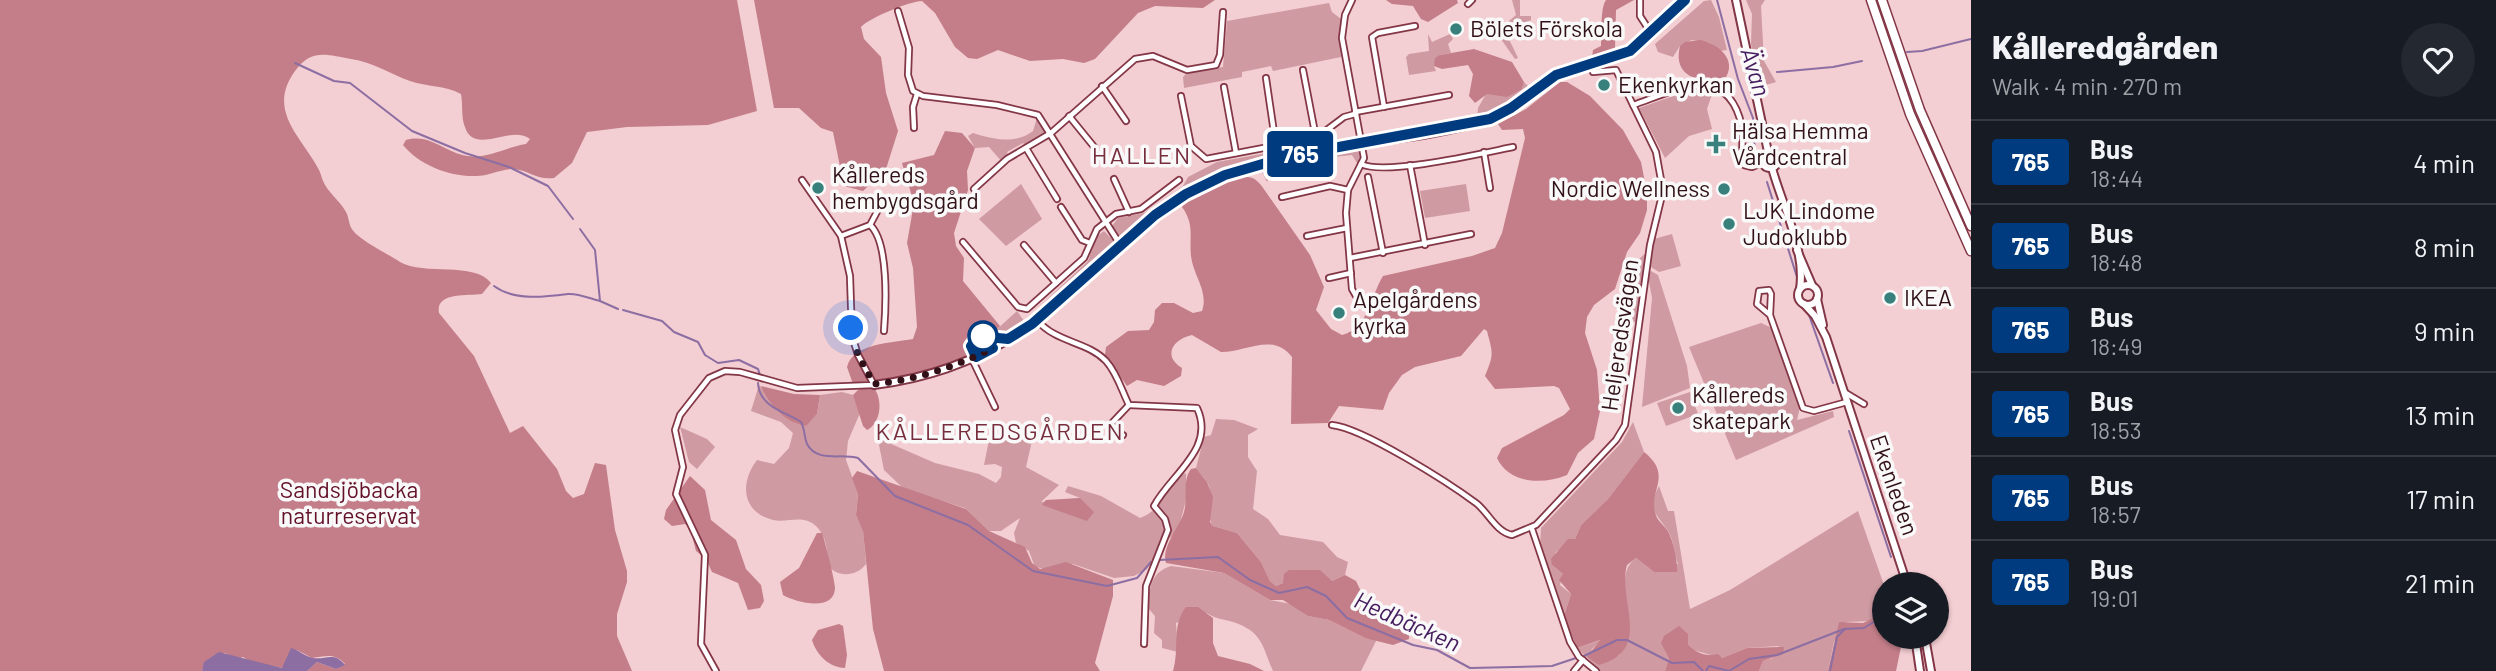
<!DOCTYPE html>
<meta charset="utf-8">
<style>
body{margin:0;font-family:Barlow,sans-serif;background:#242831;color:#f1f3f6;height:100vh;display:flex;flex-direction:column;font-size:26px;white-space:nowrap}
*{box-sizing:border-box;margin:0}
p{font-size:23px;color:#9ea1a6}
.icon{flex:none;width:38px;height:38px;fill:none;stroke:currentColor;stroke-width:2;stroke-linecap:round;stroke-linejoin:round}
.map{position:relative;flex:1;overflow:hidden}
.side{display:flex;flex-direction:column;background:#171b24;width:525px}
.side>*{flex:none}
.badge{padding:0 14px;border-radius:5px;font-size:24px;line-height:46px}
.fabs{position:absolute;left:1872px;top:572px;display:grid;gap:14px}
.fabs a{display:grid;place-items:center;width:77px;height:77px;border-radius:50%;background:#171b24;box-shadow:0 2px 5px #0004;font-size:35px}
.you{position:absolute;width:35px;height:35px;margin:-18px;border:5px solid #fff;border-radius:50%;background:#1a73e8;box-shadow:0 0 0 10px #1a73e833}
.map>.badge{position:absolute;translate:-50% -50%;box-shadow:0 0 0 4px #fff}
.round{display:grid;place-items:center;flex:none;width:74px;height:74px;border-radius:37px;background:#242831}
.headline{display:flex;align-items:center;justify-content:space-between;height:119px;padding:0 21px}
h1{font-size:33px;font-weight:800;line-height:52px}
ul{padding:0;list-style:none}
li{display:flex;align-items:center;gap:21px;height:84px;padding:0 21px;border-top:2px solid #363941}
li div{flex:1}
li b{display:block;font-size:26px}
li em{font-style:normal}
li .badge{min-width:77px;font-weight:700;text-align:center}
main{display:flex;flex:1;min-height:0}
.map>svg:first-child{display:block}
.green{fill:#cf9aa2}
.forest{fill:#c37e89}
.water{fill:#8c6ea3}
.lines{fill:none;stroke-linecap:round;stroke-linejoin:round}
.stream{stroke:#8c6ea3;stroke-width:2}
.street-casing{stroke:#833646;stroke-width:8}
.secondary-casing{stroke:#833646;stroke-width:10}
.highway-casing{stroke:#833646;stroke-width:11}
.street{stroke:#fff;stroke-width:4.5}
.secondary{stroke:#fff;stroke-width:6}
.highway{stroke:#fff;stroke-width:8}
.line-casing{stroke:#fff;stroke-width:16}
.line{stroke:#003b80;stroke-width:10}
.walk{stroke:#311117;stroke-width:7;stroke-dasharray:0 12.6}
.poi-dot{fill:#38807b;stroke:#f9f9f9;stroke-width:2.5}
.stop-dot{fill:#fff;stroke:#003b80;stroke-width:3.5}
.labels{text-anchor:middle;stroke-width:7;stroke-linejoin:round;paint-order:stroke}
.poi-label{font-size:23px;fill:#311117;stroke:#f9f9f9;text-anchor:start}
.street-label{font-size:23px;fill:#311117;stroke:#f9f9f9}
.park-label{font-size:23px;fill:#641029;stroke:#f9f9f9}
.water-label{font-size:24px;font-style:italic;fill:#441b5d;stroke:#f9f9f9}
.neighbourhood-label{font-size:24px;letter-spacing:2px;fill:#782d3d;stroke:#f9f9f9}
</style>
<main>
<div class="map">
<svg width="1971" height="671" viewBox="0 0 1971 671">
<rect width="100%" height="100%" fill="#f3ced2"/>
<g class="green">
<path d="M1512,0h8v16h11v4l-25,13 12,25 -3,1 -19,-27 20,-17z"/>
<path d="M1711,0l8,17 8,33 -7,1 -10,-8 -18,-3 -12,6 -7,11 -15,-5 -3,-8 49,-43z"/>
<path d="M1746,0h19l-4,6 3,55 12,21 -17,5 -8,-43 1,-30z"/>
<path d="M1329,3l3,9 9,7v38l-68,14 -2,-5 -29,6v5l-58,11 -1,-11 4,-4 36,-6 4,-46z"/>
<path d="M1428,34l4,8 18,-8 3,5 -5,5 3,9 -11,2 -6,11 2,5 -27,4 -3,-18 3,-3 20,-3z"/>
<path d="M1524,82l7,7c-17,14 -33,23 -54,30l1,-11 8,-14 36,-5z"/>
<path d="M1699,87l14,4 -6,18 5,20 -23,7 -24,22 -26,-50z"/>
<path d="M1037,118l10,15 -21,14 -3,-4 -16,9 2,5 -6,6 -14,-16 -14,1 -7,-12 5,-3c19,6 42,12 60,-2z"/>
<path d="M1332,141l3,3 -70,15 -82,34 -58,46 -5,-1 -8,-12 6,-8 26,-5 39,-27 5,-9 29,-15z"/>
<path d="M1356,149l5,2 2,8 -4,7 -7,-11 -38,4 -45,18 -2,5 -7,-14z"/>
<path d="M1021,184l21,35 -36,27 -27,-27z"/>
<path d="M1466,184l4,27 -45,7 -5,-27z"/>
<path d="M1104,231l11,11v8l-75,65 -25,17 -13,3 -7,-4 22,-20 7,10 64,-60 8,-24z"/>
<path d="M1672,234l9,32 -22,6 -8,-5 3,-28z"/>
<path d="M1647,252l-10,69 -20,7 6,-55z"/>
<path d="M1651,271l7,4 29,91 3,22 -48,19 10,-109 -4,-22z"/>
<path d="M1761,323l13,6 26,78 -3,13 36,-9 1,6 -98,43 -47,-113z"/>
<path d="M759,385c15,14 22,37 46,41l12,-12 3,-19 22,-3 11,3 7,18 -12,28 -2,19 12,33 -2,22 7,15 3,34c-9,12 -26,14 -37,3 -2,-14 -1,-29 -13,-41 -13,-12 -28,-3 -43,-6 -32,-8 -33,-38 -16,-60l17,4 15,-16 4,-15 -12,-11 -30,-11z"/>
<path d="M1690,392l8,22 -32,12 -9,-23z"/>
<path d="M1216,419l18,1 24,9 -10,6v22l9,14 -4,38 15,10 12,16 43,7 14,15 11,5 -3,13 -13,6 -49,2 -7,3 -6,-5 -9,-19 -24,-29 -24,-7c-9,-13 3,-30 -6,-44 -3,-5 -8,-9 -11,-14l8,-31 7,-2z"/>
<path d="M1633,422l11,30 -36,47 -27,26 -6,14 -19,13 -4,13 11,9 -3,11 11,9 -7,22 -24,-69 1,-19 81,-86z"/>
<path d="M680,427l27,12 8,8 -18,22 -8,-7z"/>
<path d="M1022,428l12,4 -8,35 33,18 -18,17 39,-4 -15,-6 3,-6 33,10 39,22c26,-9 25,-38 46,-45v27l-7,27 -5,8 -9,6 -18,28 -13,7 -20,2 -41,-14 -26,5 -12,-2 -6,-16 -13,-8 -2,-10 6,-15 -19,13h-12l-24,-23 -61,-19 -20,-19 -5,-25 3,-5 53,23 44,11 17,9 5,-6 1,-10 -7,-3 -11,1 5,-25z"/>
<path d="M1659,486l9,25h6l16,98 40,-19 128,-79 27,77 -1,21 -13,12 -25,1 -12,20 -6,29h-69l4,-10 10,-3 6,-12 -32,2 -25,10 -29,-8 -5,-6 -19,14 -4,13h-65l-23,-23 24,-8 -10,10 27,6c30,-31 -11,-76 18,-98l18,14 24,-8c-4,-10 -4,-24 -10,-33 -12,-18 -21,-21 -9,-45z"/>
<path d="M1171,566l53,7 46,27 21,4 17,12 21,4 36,18 12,1 -16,32h-88c-11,-25 -10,-39 -40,-49 -9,-3 -18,-3 -26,-9l-31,10 2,29 -16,-4v-8l-8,-7 1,-17 -7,-8c1,-20 3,-36 23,-42z"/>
</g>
<g class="forest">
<path d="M0,0h737l20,111 -49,14 -81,2 -40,5 -15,31 -18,15c-19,2 -25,-8 -41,-9 -12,0 -25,7 -37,7 -26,1 -57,-11 -73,-31l3,-5c24,-7 38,12 61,16 21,3 39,-9 59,-12l4,-5c-19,-15 -56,17 -65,-12 -4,-9 -2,-23 -4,-33 -17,-9 -33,-7 -51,-13 -20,-7 -37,-19 -59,-22 -24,-4 -39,-11 -56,12 -29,40 7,66 24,99 2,4 3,10 6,15 6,10 17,18 22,29 2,5 2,11 5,15 5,10 38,26 48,33 24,14 74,-1 91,21l-9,11c-15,2 -47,-2 -43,19l35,43 36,77 13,-7 34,43 9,22 7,7 11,-4 11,-31 11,2 9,65 12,41v11l-10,32v22l15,35h-325l10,-9 19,7 9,-5c-10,-11 -19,-8 -33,-6l-15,-8 -15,18 -31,-6 -8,-5 -6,2 -12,-6 -20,9 -3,9h-202z"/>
<path d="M754,0h461l-12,8 -48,-2 -17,7 -43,46 -11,4 -21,-4 -33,2 -32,-11 -21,9 -9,-1 -13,-11 -20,-34 -13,-12c-12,0 -53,17 -61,26l3,12 17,18 5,36 12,38 -12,38 -23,22 -19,-5 -11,-54 -12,-4 -22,-20h-25z"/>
<path d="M1386,0h71l1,3 -30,19 -7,-3 -8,-13 -21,-2z"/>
<path d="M1606,0h28l-18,10 -1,39 -14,9h-9l1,-8 8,-4c1,-12 -1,-38 5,-46z"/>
<path d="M1700,40c16,3 37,18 26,37 -25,7 -54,1 -46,-31l5,-4z"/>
<path d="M1474,49l38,13 12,20 -2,7 -15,8 -20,-3 -12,9 -6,-7 4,-22 -5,-9 -26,4 -8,-3 1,-8 5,-3z"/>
<path d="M1560,82h7l23,14 33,34 18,32 6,31v17l-7,23 -13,19 -12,37 -21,16 -7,12 -2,16 12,37 3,41 -6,28 -16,14 -11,22c-24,10 -58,9 -70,-17l5,-10 62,-33 6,-6 -11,-21 -5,-2 -59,3 -10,-13c9,-22 8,-22 2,-45l-3,-2 -23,27 -46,11 -13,8 -13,18 -6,17 -44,-4 -11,17 -37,1 1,-67c-19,-25 -46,-5 -71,-5l-29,-17c-19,4 -30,21 -10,33l-1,8 -17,10 -27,-6 -10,6 -22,-31 1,-8 22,-16 21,-1 5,-8 1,-12 7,-7h12l19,10 9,-2c7,-19 -9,-36 -11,-55 -2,-19 4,-31 -9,-49 6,-10 53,-32 65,-30 7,0 10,4 14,8l49,70 14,32 -8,23 15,19 11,6c27,-7 28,-38 41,-59l89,-20 23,-8 7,-15 23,-95 -2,-9 -21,1 -4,-6 28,-15z"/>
<path d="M945,131l17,2 13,15 -8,23 1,19 -14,43 2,13 8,12 -1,23 37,45 -5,5 -21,4 -5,7 1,14 -49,17 -68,11 -6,-17c6,-24 45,-24 66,-28l4,-12 -4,-59 -6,-25 7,-40 -12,-40 32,-8z"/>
<path d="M761,386l33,8 26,1 -3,19 -11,12c-21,-3 -37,-22 -45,-40z"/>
<path d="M867,387l7,1c9,12 7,35 -7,42l-4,-4 -10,-31 5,-5z"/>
<path d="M1644,452c29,23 5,38 11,60 2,9 7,11 12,18 6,8 11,33 10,42h-23l-18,-14 -9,7c-10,34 27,85 -28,100l-12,-8 13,-17 -23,8 -13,-32 7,-22 -12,-14 4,-6 -11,-9 -1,-6 17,-20h7l6,-14 27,-26z"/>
<path d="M1196,468l11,14 6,15 -3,25 3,4 24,7 24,29 9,19 6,5 7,-3 1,-9 5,-4h31l12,11 13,-6 11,6 12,25 42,14 -1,19 -16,6 -28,-7 -36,-18 -21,-4 -25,-16h-13l-46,-27 -58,-10c-5,-16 13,-35 18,-51 4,-14 -2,-32 7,-43z"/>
<path d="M857,471l109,38 23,22 36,16 7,16 8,6 26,-7 47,18v16l-18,67 5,8h-216l-11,-42 -10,-98 -7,-16 2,-21 -6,-16z"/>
<path d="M690,476l15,14 6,30 25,20 10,29 15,16 3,16 -4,7 -12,2 -10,-27 -26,-11 -6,-13 -10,-8 -6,-23 -5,-4 -13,2 -8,-7 2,-9z"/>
<path d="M1080,498l14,14 -7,9 -45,-16 4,-5z"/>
<path d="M817,533h5c3,8 13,48 13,55 -1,25 -40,14 -52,7l-3,-13 19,-14z"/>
<path d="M1186,607h12l15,11v25l5,13 32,8 14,7h-91c7,-23 -2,-45 13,-64z"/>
<path d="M1880,615l5,3v19h10l6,10 -5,24h-68l11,-49 24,1z"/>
<path d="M839,624l4,2 4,29 -2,13c-16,0 -29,-14 -33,-28l6,-10z"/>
<path d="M1679,626l9,8v10c7,9 18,13 30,10l4,4 25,-10 37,-1 -1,7 -20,7 -4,10h-94l4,-13 -8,-15 3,-7z"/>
</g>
<path class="water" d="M291,648c8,2 15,9 22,10 13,2 21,-7 32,7l-9,4 -19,-7 -10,9h-105l2,-9 15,-10 63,16z"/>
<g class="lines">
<g class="stream">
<path d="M1717,0l21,79 15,39 2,37"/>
<path d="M1907,52l15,-1 49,-12"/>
<path d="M295,63l39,18 16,2 62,48 53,22 44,14 39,19 25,33"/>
<path d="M1777,72l56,-5 29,-6"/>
<path d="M1767,182l30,95"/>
<path d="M580,229l15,21 5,51 18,8"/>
<path d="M494,286c20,15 51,11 74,8 10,-1 23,5 32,7"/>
<path d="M623,310l39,11 12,11 24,10 7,13 13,8 21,-3 19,9 2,6"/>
<path d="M1809,315l24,68"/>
<path d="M758,383c1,24 28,29 43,39 4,7 3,15 6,22 10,19 34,9 51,14l37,38 73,29 65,46 74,15 30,-8 14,-16"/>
<path d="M1849,431l42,126"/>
<path d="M1159,560l59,-3 32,23 29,13 28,-6 19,9 21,22 66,27 24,5 33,18 82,-2 24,-8"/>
<path d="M1584,656l33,-16h10l45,23 22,-1 9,9"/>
<path d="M1706,671l3,-5 20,5"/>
<path d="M1729,671l20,-12 28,-4 67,-26 20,-1 21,-13"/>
<path d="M1830,671l7,-34 7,-7"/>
</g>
<g class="street-casing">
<g id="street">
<path d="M1352,0l-7,15 -3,23 22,120 -16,32 -2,23 6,76 8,14"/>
<path d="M1640,0v16l11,17"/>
<path d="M1468,4l4,-4"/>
<path d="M898,11l11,37 -1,27 5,16 10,5 74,9 41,10 83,131"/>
<path d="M1303,70l13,68"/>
<path d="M1266,78l10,68"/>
<path d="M1102,86l24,35"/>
<path d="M1224,87l12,66"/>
<path d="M1181,96l10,50 15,13 110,-21 28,-21 11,-3"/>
<path d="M1633,105c44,-15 95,-44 109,22 2,13 -2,26 2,38l8,2 10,-4"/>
<path d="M1384,107l-12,-70 6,-4 37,-7"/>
<path d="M1355,112l94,-17"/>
<path d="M1069,116l26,32"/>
<path d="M914,128l-1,-21 4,-13"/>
<path d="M1026,148l31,51"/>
<path d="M1484,152l6,36"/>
<path d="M1361,164c24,12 122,-11 152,-17"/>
<path d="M1410,165l15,80"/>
<path d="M1368,177l15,76"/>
<path d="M1114,179l15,33"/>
<path d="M974,189l33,-30 44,-26 84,-74 18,-3 34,14 29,-5 4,-10 3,-43"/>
<path d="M1282,197l48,-11 18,4"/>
<path d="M1061,207l21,33 8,3"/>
<path d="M870,225c19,17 16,81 14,106"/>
<path d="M841,236l29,-11 9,-17 14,-4"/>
<path d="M1307,236l40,-8"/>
<path d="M963,242l55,65 9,2 57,-51 13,-29 19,-15 25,-5 38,-29"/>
<path d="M1024,245l32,38"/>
<path d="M1350,258l121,-24"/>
<path d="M1329,278l22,-5"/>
<path d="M1770,315l-13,-11 2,-13 10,-1 2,4 -1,21 33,93 11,3 33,-9"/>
<path d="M1037,320c19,23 50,21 69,41 11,12 16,30 23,44l68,3c19,41 -26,66 -43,98l11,13 3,11 -22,56 -2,58"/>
<path d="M972,359l23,48"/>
<path d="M1844,392l20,12"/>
<path d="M1332,425c31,3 117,58 144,78 12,9 20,29 36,32l24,-10 80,-85 9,-15 25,-180 13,-54 -7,-39 -40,-82 -23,2"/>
<path d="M1123,435l-10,-4 -2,-7 18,-19"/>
<path d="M1532,529l38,113 9,15 17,14"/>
<path d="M716,671l-15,-27 4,-89 -29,-61 7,-27 -8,-37 5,-15 29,-37 16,-7 15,1 57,16 77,-3 -16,-30 -6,-19 -2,-60 -9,-40 -39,-56"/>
<path d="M1574,671l9,-11"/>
</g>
</g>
<g class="secondary-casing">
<g id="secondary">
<path d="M1736,0l32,152"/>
<circle cx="1770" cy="160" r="8"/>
<path d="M1772,168c10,37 34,82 28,121"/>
<path d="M1797,250l15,35"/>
<circle cx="1808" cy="295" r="10"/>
<path d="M1817,299l6,26"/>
<path d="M1804,304l11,12 11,21 81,247"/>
<path d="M874,385c58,-7 111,-27 158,-61 64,-45 110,-111 183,-145 87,-40 187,-31 275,-60l21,-11 45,-33 74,-24 55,-51"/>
<path d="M1915,637l5,34"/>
<path d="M1925,637l6,34"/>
</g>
</g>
<g class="highway-casing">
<g id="highway">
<path d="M1871,0l39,114 61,137"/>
<path d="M1882,0l38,110 51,116"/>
</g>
</g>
<use href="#street" class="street"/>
<use href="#secondary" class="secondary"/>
<use href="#highway" class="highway"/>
</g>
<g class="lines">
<g class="line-casing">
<path id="line" d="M993,348l-17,9 -5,-11 7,-10 30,3 24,-15 123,-109 31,-21 39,-19 65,-19 200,-37 21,-11 45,-33 74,-24 55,-51"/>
</g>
<use href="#line" class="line"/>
<path class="walk" d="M851,328l7,27 16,29c42,-4 81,-17 119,-36l-10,-12"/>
</g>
<g class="poi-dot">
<circle cx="1456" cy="29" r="7"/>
<circle cx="1604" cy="85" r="7"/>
<path d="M1712.5 133.5h7v7h7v7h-7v7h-7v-7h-7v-7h7z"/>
<circle cx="818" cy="188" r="7"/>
<circle cx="1724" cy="189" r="7"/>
<circle cx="1729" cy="224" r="7"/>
<circle cx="1890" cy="298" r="7"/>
<circle cx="1339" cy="313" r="7"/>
<circle cx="1678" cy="408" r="7"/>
</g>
<circle class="stop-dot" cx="983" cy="336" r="14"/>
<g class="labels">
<g class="poi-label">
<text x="1470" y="37">Bölets Förskola</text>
<text x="1618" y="93">Ekenkyrkan</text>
<text x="1732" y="139">Hälsa Hemma<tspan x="1732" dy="26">Vårdcentral</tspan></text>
<text x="832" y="183">Kållereds<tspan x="832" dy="26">hembygdsgård</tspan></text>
<text x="1710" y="197" text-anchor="end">Nordic Wellness</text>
<text x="1743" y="219">LJK Lindome<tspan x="1743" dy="26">Judoklubb</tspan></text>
<text x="1904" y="306">IKEA</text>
<text x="1353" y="308">Apelgårdens<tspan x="1353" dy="26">kyrka</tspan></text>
<text x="1692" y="403">Kållereds<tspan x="1692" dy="26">skatepark</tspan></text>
</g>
<g class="street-label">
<text transform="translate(1620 335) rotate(-82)" y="8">Heljeredsvägen</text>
<text transform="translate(1894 485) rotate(71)" y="8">Ekenleden</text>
</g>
<g class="park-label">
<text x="349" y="498">Sandsjöbacka<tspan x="349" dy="26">naturreservat</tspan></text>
</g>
<g class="water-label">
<text transform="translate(1755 72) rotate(73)" y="8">Ävan</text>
<text transform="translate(1407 622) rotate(24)" y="8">Hedbäcken</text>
</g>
<g class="neighbourhood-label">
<text x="1142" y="164">HALLEN</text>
<text x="1000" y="440">KÅLLEREDSGÅRDEN</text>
</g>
</g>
</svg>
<div class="fabs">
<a><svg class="icon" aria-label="layers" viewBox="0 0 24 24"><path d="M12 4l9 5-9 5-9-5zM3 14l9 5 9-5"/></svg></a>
</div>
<div class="you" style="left:851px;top:328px"></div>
<b class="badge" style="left:1300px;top:154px;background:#003b80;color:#fff">765</b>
</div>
<section class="side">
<div class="headline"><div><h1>Kålleredgården</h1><p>Walk · 4 min · 270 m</p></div><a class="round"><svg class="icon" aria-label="heart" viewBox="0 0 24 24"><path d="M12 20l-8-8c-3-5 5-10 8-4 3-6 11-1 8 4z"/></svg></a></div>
<ul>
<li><span class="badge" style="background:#003b80;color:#fff">765</span><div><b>Bus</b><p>18:44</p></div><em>4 min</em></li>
<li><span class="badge" style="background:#003b80;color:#fff">765</span><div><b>Bus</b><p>18:48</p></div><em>8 min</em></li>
<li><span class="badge" style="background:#003b80;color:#fff">765</span><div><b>Bus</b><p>18:49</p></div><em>9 min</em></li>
<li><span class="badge" style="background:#003b80;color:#fff">765</span><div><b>Bus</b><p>18:53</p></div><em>13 min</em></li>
<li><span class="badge" style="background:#003b80;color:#fff">765</span><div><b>Bus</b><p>18:57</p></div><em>17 min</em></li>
<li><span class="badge" style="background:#003b80;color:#fff">765</span><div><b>Bus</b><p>19:01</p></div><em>21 min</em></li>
</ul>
</section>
</main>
